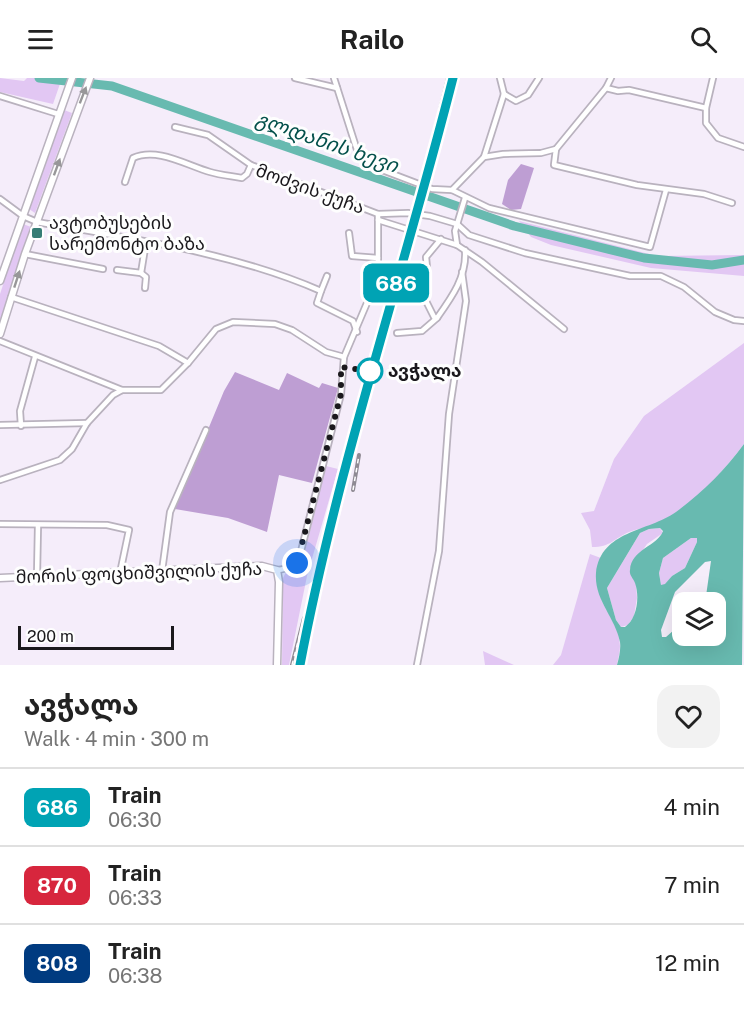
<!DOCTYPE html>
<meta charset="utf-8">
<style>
body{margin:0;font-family:"Public Sans","Noto Sans Georgian",sans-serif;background:#f2f2f2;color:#222;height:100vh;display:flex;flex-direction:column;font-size:22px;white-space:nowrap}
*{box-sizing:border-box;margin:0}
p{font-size:20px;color:#767676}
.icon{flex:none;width:33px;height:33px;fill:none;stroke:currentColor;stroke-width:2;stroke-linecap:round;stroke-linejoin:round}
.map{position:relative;height:587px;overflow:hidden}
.drawer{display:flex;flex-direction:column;background:#fff;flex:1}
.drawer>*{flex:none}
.badge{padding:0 12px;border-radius:9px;font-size:21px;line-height:39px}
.controls{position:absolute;left:672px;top:514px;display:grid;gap:12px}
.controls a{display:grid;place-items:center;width:54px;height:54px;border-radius:12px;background:#fff;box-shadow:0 6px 24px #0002;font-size:30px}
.scale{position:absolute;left:18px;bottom:15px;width:156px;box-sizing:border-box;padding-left:6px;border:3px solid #1a181c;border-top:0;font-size:16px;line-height:21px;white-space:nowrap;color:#1a181c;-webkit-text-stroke:4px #fefefe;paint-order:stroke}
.you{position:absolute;width:30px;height:30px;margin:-15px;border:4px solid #fff;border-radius:50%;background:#1a73e8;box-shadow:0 0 0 9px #1a73e833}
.map>.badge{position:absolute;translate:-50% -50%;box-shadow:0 0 0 3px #fff}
.round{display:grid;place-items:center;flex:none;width:63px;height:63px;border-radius:18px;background:#f2f2f2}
.head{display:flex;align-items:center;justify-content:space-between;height:102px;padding:0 24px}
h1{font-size:28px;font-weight:700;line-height:45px}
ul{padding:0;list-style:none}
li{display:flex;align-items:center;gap:18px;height:78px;padding:0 24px;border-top:2px solid #e0e0e0}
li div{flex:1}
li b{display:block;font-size:22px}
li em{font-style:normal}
li .badge{min-width:66px;font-weight:700;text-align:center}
header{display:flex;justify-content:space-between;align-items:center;height:78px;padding:0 24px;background:#fff;font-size:27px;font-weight:700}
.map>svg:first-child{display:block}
.green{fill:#e2c7f3}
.forest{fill:#be9ed3}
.water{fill:#68bab0;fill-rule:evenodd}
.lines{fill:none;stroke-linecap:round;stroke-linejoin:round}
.river{stroke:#68bab0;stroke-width:9}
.street-casing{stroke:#b9b2be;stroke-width:8}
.secondary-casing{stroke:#b9b2be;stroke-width:9}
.street{stroke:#fff;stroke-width:4.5}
.secondary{stroke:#fff;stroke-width:6}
.rail-casing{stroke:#8f8a93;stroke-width:4}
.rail{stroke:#fefefe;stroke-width:1.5;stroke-dasharray:4.5;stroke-linecap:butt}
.oneway{fill:#989799}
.line-casing{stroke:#fff;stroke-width:14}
.line{stroke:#00a3b4;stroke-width:9}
.walk{stroke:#1a181c;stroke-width:6;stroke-dasharray:0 10.8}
.poi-dot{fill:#367d75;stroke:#fefefe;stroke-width:2}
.stop-dot{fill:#fff;stroke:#00a3b4;stroke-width:3}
.labels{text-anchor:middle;stroke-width:6;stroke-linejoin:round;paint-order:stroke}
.street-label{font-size:18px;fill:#1a181c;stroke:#fefefe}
.poi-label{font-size:18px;fill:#1a181c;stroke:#fefefe;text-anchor:start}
.stop-label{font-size:18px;font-weight:bold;fill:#1a181c;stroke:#fefefe;text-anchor:start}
.water-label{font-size:20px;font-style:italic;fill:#04504b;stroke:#fefefe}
</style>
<header><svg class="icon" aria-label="menu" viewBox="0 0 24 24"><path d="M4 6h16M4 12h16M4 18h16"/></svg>Railo<svg class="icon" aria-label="search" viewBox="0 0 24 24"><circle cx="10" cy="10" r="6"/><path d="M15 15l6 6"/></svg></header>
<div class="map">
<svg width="744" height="587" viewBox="0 0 744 587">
<rect width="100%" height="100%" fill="#f5edfa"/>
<g class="green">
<path d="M0,0l24,3 3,-3h35l-9,26 -53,-12z"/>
<path d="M64,32l8,3 -37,100 -6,-4z"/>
<path d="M519,143l138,35 87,-1v21l-93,-8 -100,-23 -20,-8z"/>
<path d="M23,146l8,3 -31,97v-30z"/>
<path d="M744,265v101c-22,29 -51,62 -84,78 -10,5 -21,6 -31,10 -16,7 -18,15 -37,15l-2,-17 -9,-17 13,-2 20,-52 30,-43z"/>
<path d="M326,388l12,3 -31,107 -18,89h-7l1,-87 3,-6 13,-3 4,-9z"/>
<path d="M660,450l3,5 -16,11 -17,25 6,15 1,14 -3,18 -6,9 -7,2 -5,-7 -9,-32 33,-55 9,-4z"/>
<path d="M691,460h6v4l-12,26 -13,8 -7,9h-4l-2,-12 4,-15z"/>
<path d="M590,476l11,4c-14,46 19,56 19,88 0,6 -2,13 -3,19h-64l8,-10z"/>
<path d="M483,573l31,14h-29z"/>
</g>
<g class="forest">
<path d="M521,86l13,4 -13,41 -10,1 -9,-6 6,-24z"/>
<path d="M235,294l44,18 8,-17 32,15 3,-5 16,5 -26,95 -33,-8 -12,57 -39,-14 -53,-9 49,-118z"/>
</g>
<path class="water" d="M744,366l-2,221h-125c2,-7 4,-16 3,-23 -5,-25 -26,-42 -24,-69 5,-43 52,-41 80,-61 26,-19 49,-42 68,-68zM660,450l3,3c-5,15 -32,18 -33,39 -1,5 3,8 5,13 5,14 2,36 -10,44h-4l-5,-7 -9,-32 33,-55 9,-4zM691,460h6v4l-12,26 -13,8 -7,8 -4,1 -2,-12 4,-15zM711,483l-6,42h11v33h-34v-13l-16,14h-4l-1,-7 14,-38 30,-30z"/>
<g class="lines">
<path class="river" d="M39,0l73,8 402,140 130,32 68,7 32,-5"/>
<g class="street-casing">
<g id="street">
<path d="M295,0l42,10"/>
<path d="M334,0l21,66 4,11 10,10 63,24 20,1 37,18 161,39 16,-57"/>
<path d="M713,0l-7,30v15l12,15 26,9"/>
<path d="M606,10l12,3 11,-1 77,18"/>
<path d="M504,16l12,7 12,-6 11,-17"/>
<path d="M0,18l58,18"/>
<path d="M175,49l33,8 43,30 127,49"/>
<path d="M556,71l-2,16 83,20 67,9 28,9"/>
<path d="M484,79l20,-63 -4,-16"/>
<path d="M125,104l8,-24c24,-11 53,7 77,14 10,3 21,4 32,6l5,-4 4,-9"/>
<path d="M452,112l32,-33 19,-3 38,-1 15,-4 50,-61 5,-10"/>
<path d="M0,121l23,17 14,6c95,17 195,30 284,69l-4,12 36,18 4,11"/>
<path d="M378,136l30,-1 22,3 27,8 12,11 56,18 105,23h31l23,11 31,25 19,8 10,1"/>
<path d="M378,142l79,25 25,17 82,67"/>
<path d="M349,155l3,23 26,2"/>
<path d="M441,161l-15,18 2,21 -7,13 13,26 3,1c15,-21 30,-42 28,-68"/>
<path d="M457,167l-2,-14 10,-33"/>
<path d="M25,176l78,15"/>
<path d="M117,192l24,3 5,-31"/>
<path d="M141,195l5,4 -1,11"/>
<path d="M321,213l6,-15"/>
<path d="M11,219l148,49 29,17"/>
<path d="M397,255l25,-2 15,-13"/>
<path d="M0,263l122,49"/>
<path d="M0,347l87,-2"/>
<path d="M21,348l-1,-15 15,-54"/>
<path d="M0,402l60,-20 12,-11 15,-26 26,-28 9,-5h39l27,-27 28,-34 17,-7 42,2 17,6 34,22 18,5"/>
<path d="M0,446l107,1 22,5 -9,43"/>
<path d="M277,492c12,-1 19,-5 23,-15l41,-161 3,-37 34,-80v-63"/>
<path d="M162,493l8,-59 36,-82"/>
<path d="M37,498l1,-51"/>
<path d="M417,587l22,-114 10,-137 17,-113 -4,-29"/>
</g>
</g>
<g class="secondary-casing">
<g id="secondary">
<path d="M0,203l72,-203"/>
<path d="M0,256l25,-80 65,-176"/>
<path d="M0,500l262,-12 15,4 2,12 -2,83"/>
</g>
</g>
<use href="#street" class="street"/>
<use href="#secondary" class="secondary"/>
<g class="rail-casing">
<g id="rail">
<path d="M440,32l8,-32"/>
<path d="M353,412l6,-35"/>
<path d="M292,587l12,-47"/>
<path d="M304,587c37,-199 102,-391 153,-587"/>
</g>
</g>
<use href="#rail" class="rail"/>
</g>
<defs><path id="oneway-solid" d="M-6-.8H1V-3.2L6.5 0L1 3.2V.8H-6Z" transform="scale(1.5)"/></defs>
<g class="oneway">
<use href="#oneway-solid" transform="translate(83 17) rotate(-69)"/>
<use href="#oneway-solid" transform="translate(57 89) rotate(-70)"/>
<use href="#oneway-solid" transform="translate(17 201) rotate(-72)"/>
</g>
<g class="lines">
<g class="line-casing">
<path id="line" d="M300,587c38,-201 103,-390 153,-587"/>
</g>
<use href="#line" class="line"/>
<path class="walk" d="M297,485l44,-169v-27l29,4"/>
</g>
<rect class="poi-dot" x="31" y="149" width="12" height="12" rx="3"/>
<circle class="stop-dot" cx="370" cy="293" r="12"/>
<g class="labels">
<g class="street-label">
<text transform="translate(310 111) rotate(20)" y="6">მოძვის ქუჩა</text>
<text transform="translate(139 495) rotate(-2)" y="6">მორის ფოცხიშვილის ქუჩა</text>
</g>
<g class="poi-label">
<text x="49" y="151">ავტობუსების<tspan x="49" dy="21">სარემონტო ბაზა</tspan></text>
</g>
<g class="stop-label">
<text x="388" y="299">ავჭალა</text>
</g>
<g class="water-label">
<text transform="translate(327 64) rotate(19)" y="7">გლდანის ხევი</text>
</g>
</g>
</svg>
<div class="controls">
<a><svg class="icon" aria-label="layers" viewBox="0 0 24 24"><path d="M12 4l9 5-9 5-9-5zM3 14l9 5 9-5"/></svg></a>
</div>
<div class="scale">200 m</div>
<div class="you" style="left:297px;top:485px"></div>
<b class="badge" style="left:396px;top:205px;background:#00a3b4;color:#fff">686</b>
</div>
<section class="drawer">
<div class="head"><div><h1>ავჭალა</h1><p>Walk · 4 min · 300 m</p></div><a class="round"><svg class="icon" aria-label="heart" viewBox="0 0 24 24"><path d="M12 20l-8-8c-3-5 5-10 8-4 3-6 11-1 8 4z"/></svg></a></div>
<ul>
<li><span class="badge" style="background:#00a3b4;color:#fff">686</span><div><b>Train</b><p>06:30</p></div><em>4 min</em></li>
<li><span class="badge" style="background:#d7263d;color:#fff">870</span><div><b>Train</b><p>06:33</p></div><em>7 min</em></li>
<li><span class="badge" style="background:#003b80;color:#fff">808</span><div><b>Train</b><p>06:38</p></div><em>12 min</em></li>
</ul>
</section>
